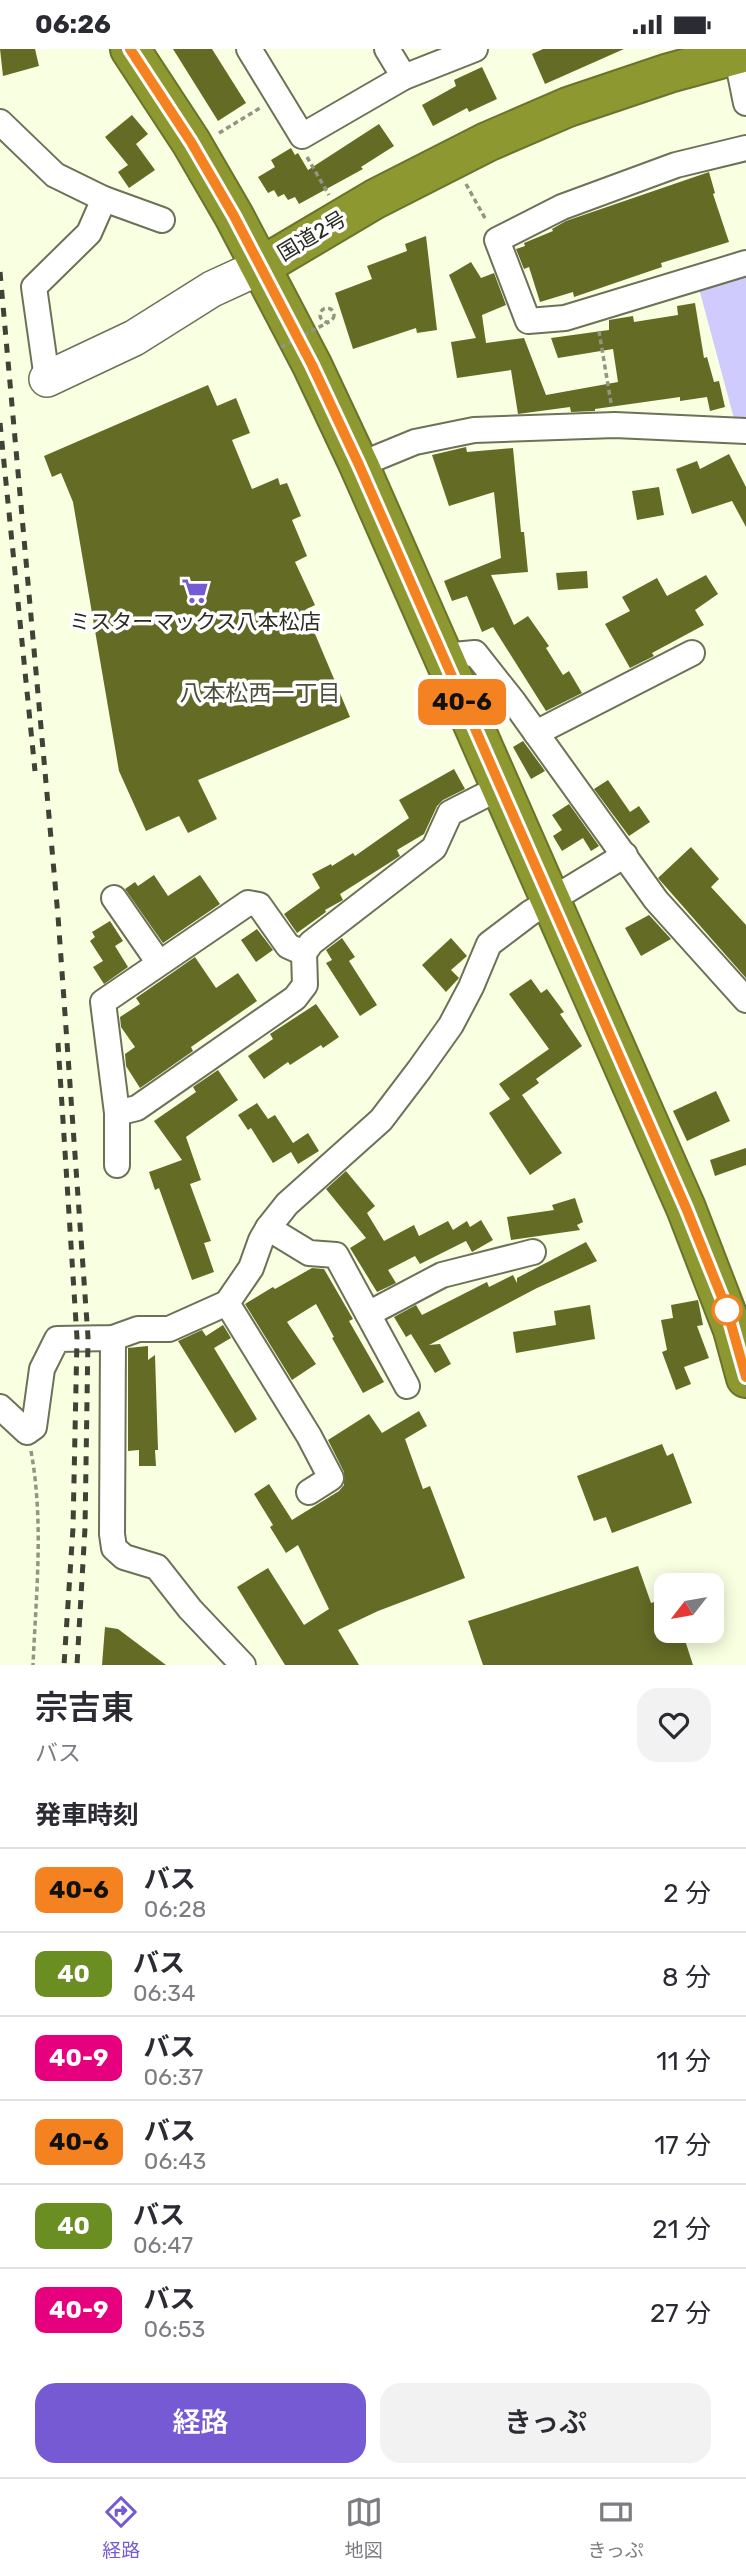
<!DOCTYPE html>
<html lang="ja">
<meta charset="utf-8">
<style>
body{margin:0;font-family:Rubik,"Noto Sans JP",sans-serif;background:#f2f2f3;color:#2b2b33;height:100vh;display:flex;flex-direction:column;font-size:26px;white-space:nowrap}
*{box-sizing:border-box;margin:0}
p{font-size:23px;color:#7c7c81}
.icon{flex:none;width:38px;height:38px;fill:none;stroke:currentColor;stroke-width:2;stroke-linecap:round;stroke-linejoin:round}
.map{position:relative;height:1616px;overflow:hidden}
.panel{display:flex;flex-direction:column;background:#fff;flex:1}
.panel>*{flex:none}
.badge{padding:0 14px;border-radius:10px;font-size:24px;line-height:46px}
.needle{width:46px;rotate:239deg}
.controls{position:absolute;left:654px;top:1524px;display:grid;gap:14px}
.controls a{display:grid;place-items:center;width:70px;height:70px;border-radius:14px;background:#fff;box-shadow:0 4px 18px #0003;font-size:35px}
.map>.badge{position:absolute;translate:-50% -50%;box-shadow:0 0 0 4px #fff}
h2{padding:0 35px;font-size:26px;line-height:63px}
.round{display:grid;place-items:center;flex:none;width:74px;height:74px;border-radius:21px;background:#f2f2f3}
.summary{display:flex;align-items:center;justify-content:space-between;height:119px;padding:0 35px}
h1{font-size:33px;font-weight:600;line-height:52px}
.cta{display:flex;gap:14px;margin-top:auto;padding:14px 35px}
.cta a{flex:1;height:80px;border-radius:21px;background:#755ad4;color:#fff;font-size:28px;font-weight:600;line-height:80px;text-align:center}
.cta a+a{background:#f2f2f3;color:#2b2b33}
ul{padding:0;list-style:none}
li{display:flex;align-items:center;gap:21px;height:84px;padding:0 35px;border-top:2px solid #e1e1e2}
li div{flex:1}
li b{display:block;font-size:26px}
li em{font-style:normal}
li .badge{min-width:77px;font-weight:700;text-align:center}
.status{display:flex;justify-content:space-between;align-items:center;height:49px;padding:0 35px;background:#fff;direction:ltr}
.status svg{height:19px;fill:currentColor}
.dock{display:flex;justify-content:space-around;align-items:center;height:98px;border-top:2px solid #e1e1e2;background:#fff;font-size:19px;color:#7c7c81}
.dock a{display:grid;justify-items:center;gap:4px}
.dock .current{color:#755ad4}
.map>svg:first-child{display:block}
.green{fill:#d0cbfd}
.building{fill:#636b25}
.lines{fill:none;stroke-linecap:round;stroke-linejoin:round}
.street-casing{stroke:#6d7157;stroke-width:28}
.secondary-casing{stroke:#6d7157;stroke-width:38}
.highway-casing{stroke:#6a732b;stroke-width:42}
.path{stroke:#919581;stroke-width:3.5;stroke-dasharray:5 3.5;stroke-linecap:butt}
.street{stroke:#fff;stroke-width:24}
.secondary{stroke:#fff;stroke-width:35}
.highway{stroke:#8d9930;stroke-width:38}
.rail{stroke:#3f4235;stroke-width:5;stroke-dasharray:9 9;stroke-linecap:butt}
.path-bridge{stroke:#919581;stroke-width:3.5;stroke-dasharray:5 3.5;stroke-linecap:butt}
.line-casing{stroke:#fff;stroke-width:16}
.line{stroke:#f58220;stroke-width:10}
.stop-dot{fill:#fff;stroke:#f58220;stroke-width:3.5}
.labels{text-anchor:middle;stroke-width:7;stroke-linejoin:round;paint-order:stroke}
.street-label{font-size:21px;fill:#2a2c21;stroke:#fff}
.poi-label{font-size:21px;fill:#2a2c21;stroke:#fff}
.neighbourhood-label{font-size:23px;fill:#4c5038;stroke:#fff}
</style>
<div class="status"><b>06:26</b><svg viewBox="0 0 49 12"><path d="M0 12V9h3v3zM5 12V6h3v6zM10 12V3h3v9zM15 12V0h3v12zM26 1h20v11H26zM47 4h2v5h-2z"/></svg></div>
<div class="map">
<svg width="746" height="1616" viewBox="0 0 746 1616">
<rect width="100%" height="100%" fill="#f9ffe1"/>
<path class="green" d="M746,223v154h-10l-38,-141z"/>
<g class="building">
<path d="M0,0h35l4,17 -36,10z"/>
<path d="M173,0h39l34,54 -28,18z"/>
<path d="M543,0h81l-79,35 -13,-30z"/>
<path d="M482,18l15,32 -28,13 -2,-4 -34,18 -11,-21 34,-19 -2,-6z"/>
<path d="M132,66l16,19 -12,10 19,26 -26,18 -11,-16 10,-7 -23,-28z"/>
<path d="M379,75l15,22 -33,21 2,2 -64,35 -4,-7 -7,3 -4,-6 -6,3 -4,-7 -6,3 -10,-16 17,-10 -4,-7 20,-12 4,7 3,-2 10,17z"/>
<path d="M709,123l6,21 -2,1 16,48 -68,21 1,4 -88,30 -1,-5 -33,10 -11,-35 -5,2 -8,-20 9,-3 -1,-3 29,-12 -1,-2 14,-8z"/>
<path d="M426,187l11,94 -20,3 -1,-5 -63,21 -18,-56 37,-14 -5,-13 40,-15 -2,-7z"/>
<path d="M471,213l10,16 13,-5 12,32 -24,10 4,28 38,-5 22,57 72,-13 -5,-33 -55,9 -7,-20 58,-8v-10l24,-4 1,6 44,-7 -1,-9 18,-3 9,55 3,-1 7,25 5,-1 6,26 -15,4 -3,-14 -27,4v-4l-85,12v2l-24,1 -1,-5 -52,7 -7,-44 -54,8 -6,-36 25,-4 -27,-63z"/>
<path d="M208,336l9,21 19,-8 14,35 -18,7 20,49 26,-11 2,7 7,-2 14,33 -9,4 15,36 -12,6 20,43 -10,5 45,107 -152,63 19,39 -29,14 -9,-17 -33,15 -27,-60 -46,-269 -12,-29 -9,4 -8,-21z"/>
<path d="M466,398l1,5 46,-4 8,84h3l4,40 -37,3 23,50 14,-9 21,30 -3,2 17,27 6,-4 13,22 -36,18 -53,-84 -11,5 -15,-36 -15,5 -8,-20 57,-23 -7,-66 -45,14 -17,-51z"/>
<path d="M729,405l17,33v40l-14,-26 -40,13 -16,-45 21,-8 3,8z"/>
<path d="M659,438l5,28 -27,5 -5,-29z"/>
<path d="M587,522l1,17 -30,2 -2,-17z"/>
<path d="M706,526l12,19 -23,16 9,15 -52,28 2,3 -24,12 -25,-44 25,-13 -8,-14 35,-19 10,18z"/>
<path d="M523,692l22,30 -14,8 -18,-32z"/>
<path d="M454,720l11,20 -22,11 -6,6 -13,28 -27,16 3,6 -60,38 3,6 -18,10 1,2 -29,21 -13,-19 36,-26 -8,-14 19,-10 1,2 21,-13 2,3 54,-38 -10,-18z"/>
<path d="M608,731l22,32 9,-6 11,16 -21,14 -35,-47z"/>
<path d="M569,755l30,42 -8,5 -8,-13 -21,13 -9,-15 9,-6 -10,-15z"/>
<path d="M691,798l28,32 -8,8 35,38v53l-88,-100z"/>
<path d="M154,826l14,21 32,-21 20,29 -57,39 -38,-54 10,-7 3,4z"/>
<path d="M649,866l22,24 -30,17 -16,-28z"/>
<path d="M110,872l13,20 -8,5 13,21 -24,17 -11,-17 10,-6 -13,-20 5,-4 -3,-5z"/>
<path d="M257,880l16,21 -17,12 -15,-22z"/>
<path d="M342,889l13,19 -6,4 28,44 -17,11 -34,-53 6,-3 -6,-10z"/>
<path d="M451,889l16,18 -16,14 8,8 -13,14 -24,-27z"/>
<path d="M195,908l21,31 22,-15 19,28 -66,46 2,4 -53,37 -14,-22 -1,-12 10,-7 -14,-20 -1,-10 20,-13 -4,-6z"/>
<path d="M531,930l10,14 6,-4 17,23 -4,2 22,32 -46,33 3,4 -17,12 40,58 -32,22 -41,-62 21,-14 -11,-15 50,-35 -40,-55z"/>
<path d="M316,955l23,33 -16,11 -2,-3 -31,20 -2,-3 -24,17 -16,-23 25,-17 -3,-5z"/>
<path d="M218,1021l20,30 -52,37 15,43 -11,4 21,57 -7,2 10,29 -22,8 -33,-92 -4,2 -6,-18 33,-12 -28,-39 42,-29 -3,-5z"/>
<path d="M716,1042l14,30 -43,20 -14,-30z"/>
<path d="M257,1054l11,16 7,-4 18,28 15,-10 11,18 -21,13 -7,-12 -18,11 -22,-35 -3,2 -10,-15z"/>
<path d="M746,1099v17l-31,11 -5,-16z"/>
<path d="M346,1122l29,35 -8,7 17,28 30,-16 5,11 29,-15 5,9 14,-9 3,6 11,-7 12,20 -21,12 -6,-11 -46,23 -5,-8 -27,14 8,13 -19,9 -27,-44 16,-10 -40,-49z"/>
<path d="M575,1149l8,24 -6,3 3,5 -69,10 -4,-23 47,-7 -2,-5z"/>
<path d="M586,1193l11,19 -60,27 -108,57 11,-1 11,20 -16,9 -24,-39 -5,3 -12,-20 22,-12 6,10 65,-33 2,5 24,-12 4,8v-5z"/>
<path d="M312,1219l12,1 29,50 -4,2 35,61 -21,11 -31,-55 2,-1 -18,-33 -29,18 29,42 -24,16 -47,-76 28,-17 2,2z"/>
<path d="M698,1251l5,25 -6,1 12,32 -25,9 7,17 -15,6 -14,-38 5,-2 -6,-30 12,-2 -2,-13z"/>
<path d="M590,1256l5,34 -79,14 -3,-21 43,-7 -2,-14z"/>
<path d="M223,1276l8,13 -17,10 43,71 -22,14 -57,-92 24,-11 4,6z"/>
<path d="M148,1297v14l7,-5 3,95h-3l1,16h-17v-16l-11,1v-103z"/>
<path d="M419,1362l8,15 -22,13 18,50 7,-3 35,92 -87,33 -40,19 21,35h-74l-48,-78 31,-19 36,57 25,-16 -31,-64 -12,8 -16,-26 3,-2 -19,-31 15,-10 23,36 47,-29 5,-6v-13l-16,-32 41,-26 13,19z"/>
<path d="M662,1395l5,12 6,-3 19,50 -80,30 -6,-16 -12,4 -17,-45z"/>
<path d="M638,1517l13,37 16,-5v33h15l11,34h-210l-15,-44z"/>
<path d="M105,1578l13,2 48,36h-64z"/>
</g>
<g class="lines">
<g class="street-casing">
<g id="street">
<path d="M249,0l53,87 102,-59 71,-28"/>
<path d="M387,0l17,28"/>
<path d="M735,0l11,54"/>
<path d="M0,73l55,53 49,24 58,21"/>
<path d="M746,99l-70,17 -114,42 -65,33 31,81 37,-3 181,-55"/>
<path d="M47,330l-13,-92 55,-54 15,-34"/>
<path d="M359,416l56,-23 59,-12 141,-5 131,6"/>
<path d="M442,607l33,-3 38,48 143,199 90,100"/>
<path d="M536,684l156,-80"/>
<path d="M114,849l45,65"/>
<path d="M117,1064l20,-5 158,-110 10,-13 -1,-32 7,-10 123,-95 16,-35 49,-25"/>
<path d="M117,1116v-52l-14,-111 145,-99 11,2 29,41 16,7"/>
<path d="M268,1179l41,25 27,2 71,131"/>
<path d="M227,1254l82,133 22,42 -22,14"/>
<path d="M368,1265l74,-39 91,-23"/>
<path d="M113,1289l-1,196 2,14 10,9 33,10 33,42 53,56"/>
<path d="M0,1358l27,25 7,-5 8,-58 15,-30 56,-1 25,-9h31l58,-26 24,-35 10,-28 7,-12 19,-24 94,-84 38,-50 32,-45 20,-38 18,-43 41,-31 95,-58"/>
</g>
</g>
<g class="secondary-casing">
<path id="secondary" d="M47,330l87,-41 78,-49 50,-23"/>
</g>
<g class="highway-casing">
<g id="highway">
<path d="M130,0l61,93 43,74 78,149 47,100 327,743 47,122 13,48"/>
<path d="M262,217l113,-67 112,-57 81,-35 101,-34 77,-21"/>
</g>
</g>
<g class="path">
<path d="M219,84l41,-25"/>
<path d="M307,108l22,38"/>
<path d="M466,135l20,36"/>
<circle cx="327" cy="266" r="7"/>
<path d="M599,282l12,72"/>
<path d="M31,1402c13,71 5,143 2,214"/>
</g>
<use href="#street" class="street"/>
<use href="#secondary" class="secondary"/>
<use href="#highway" class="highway"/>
<g class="rail">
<path d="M0,223l58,644 30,421 -3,191 -8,137"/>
<path d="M0,374l35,348"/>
<path d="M58,994l19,295 -4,190 -9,137"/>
</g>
<path class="path-bridge" d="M281,298l48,-25"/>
</g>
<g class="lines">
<g class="line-casing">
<path id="line" d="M130,0l61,93 43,74 78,149 47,100 327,743 41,102 19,67"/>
</g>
<use href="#line" class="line"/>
</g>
<defs>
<g id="supermarket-bare" transform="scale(2.1)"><path d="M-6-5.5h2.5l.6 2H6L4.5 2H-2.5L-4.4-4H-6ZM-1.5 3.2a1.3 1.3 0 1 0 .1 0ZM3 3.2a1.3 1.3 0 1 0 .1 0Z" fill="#755ad4" stroke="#fff" stroke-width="2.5" paint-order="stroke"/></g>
</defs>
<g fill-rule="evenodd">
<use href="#supermarket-bare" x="195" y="542"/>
</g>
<circle class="stop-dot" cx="727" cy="1261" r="14"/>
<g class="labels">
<g class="street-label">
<text transform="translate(312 187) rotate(-31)" y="7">国道2号</text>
</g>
<g class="poi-label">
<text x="195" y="580">ミスターマックス八本松店</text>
</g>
<g class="neighbourhood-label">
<text x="260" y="652">八本松西一丁目</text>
</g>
</g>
</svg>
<div class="controls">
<a><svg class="needle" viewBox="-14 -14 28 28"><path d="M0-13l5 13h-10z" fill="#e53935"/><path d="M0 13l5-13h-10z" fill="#7c7c81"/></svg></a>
</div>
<b class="badge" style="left:462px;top:653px;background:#f58220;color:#111">40-6</b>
</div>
<section class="panel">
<div class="summary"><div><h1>宗吉東</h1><p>バス</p></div><a class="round"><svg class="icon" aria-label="heart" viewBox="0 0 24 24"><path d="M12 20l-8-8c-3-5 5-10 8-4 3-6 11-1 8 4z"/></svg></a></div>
<h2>発車時刻</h2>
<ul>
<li><span class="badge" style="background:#f58220;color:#111">40-6</span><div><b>バス</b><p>06:28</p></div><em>2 分</em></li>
<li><span class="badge" style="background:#6b8e23;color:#fff">40</span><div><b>バス</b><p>06:34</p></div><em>8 分</em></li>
<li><span class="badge" style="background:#e6007e;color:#fff">40-9</span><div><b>バス</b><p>06:37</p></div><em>11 分</em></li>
<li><span class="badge" style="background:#f58220;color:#111">40-6</span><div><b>バス</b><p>06:43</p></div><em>17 分</em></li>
<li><span class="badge" style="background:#6b8e23;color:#fff">40</span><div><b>バス</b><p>06:47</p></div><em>21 分</em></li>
<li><span class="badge" style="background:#e6007e;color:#fff">40-9</span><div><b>バス</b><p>06:53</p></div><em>27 分</em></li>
</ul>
<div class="cta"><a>経路</a><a>きっぷ</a></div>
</section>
<nav class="dock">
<a class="current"><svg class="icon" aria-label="directions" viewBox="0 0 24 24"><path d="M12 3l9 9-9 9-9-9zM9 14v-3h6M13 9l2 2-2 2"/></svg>経路</a>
<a><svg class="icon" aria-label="map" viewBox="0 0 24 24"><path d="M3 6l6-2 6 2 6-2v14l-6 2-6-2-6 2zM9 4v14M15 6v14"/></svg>地図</a>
<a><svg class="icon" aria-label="tickets" viewBox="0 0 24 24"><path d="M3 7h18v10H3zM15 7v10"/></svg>きっぷ</a>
</nav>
